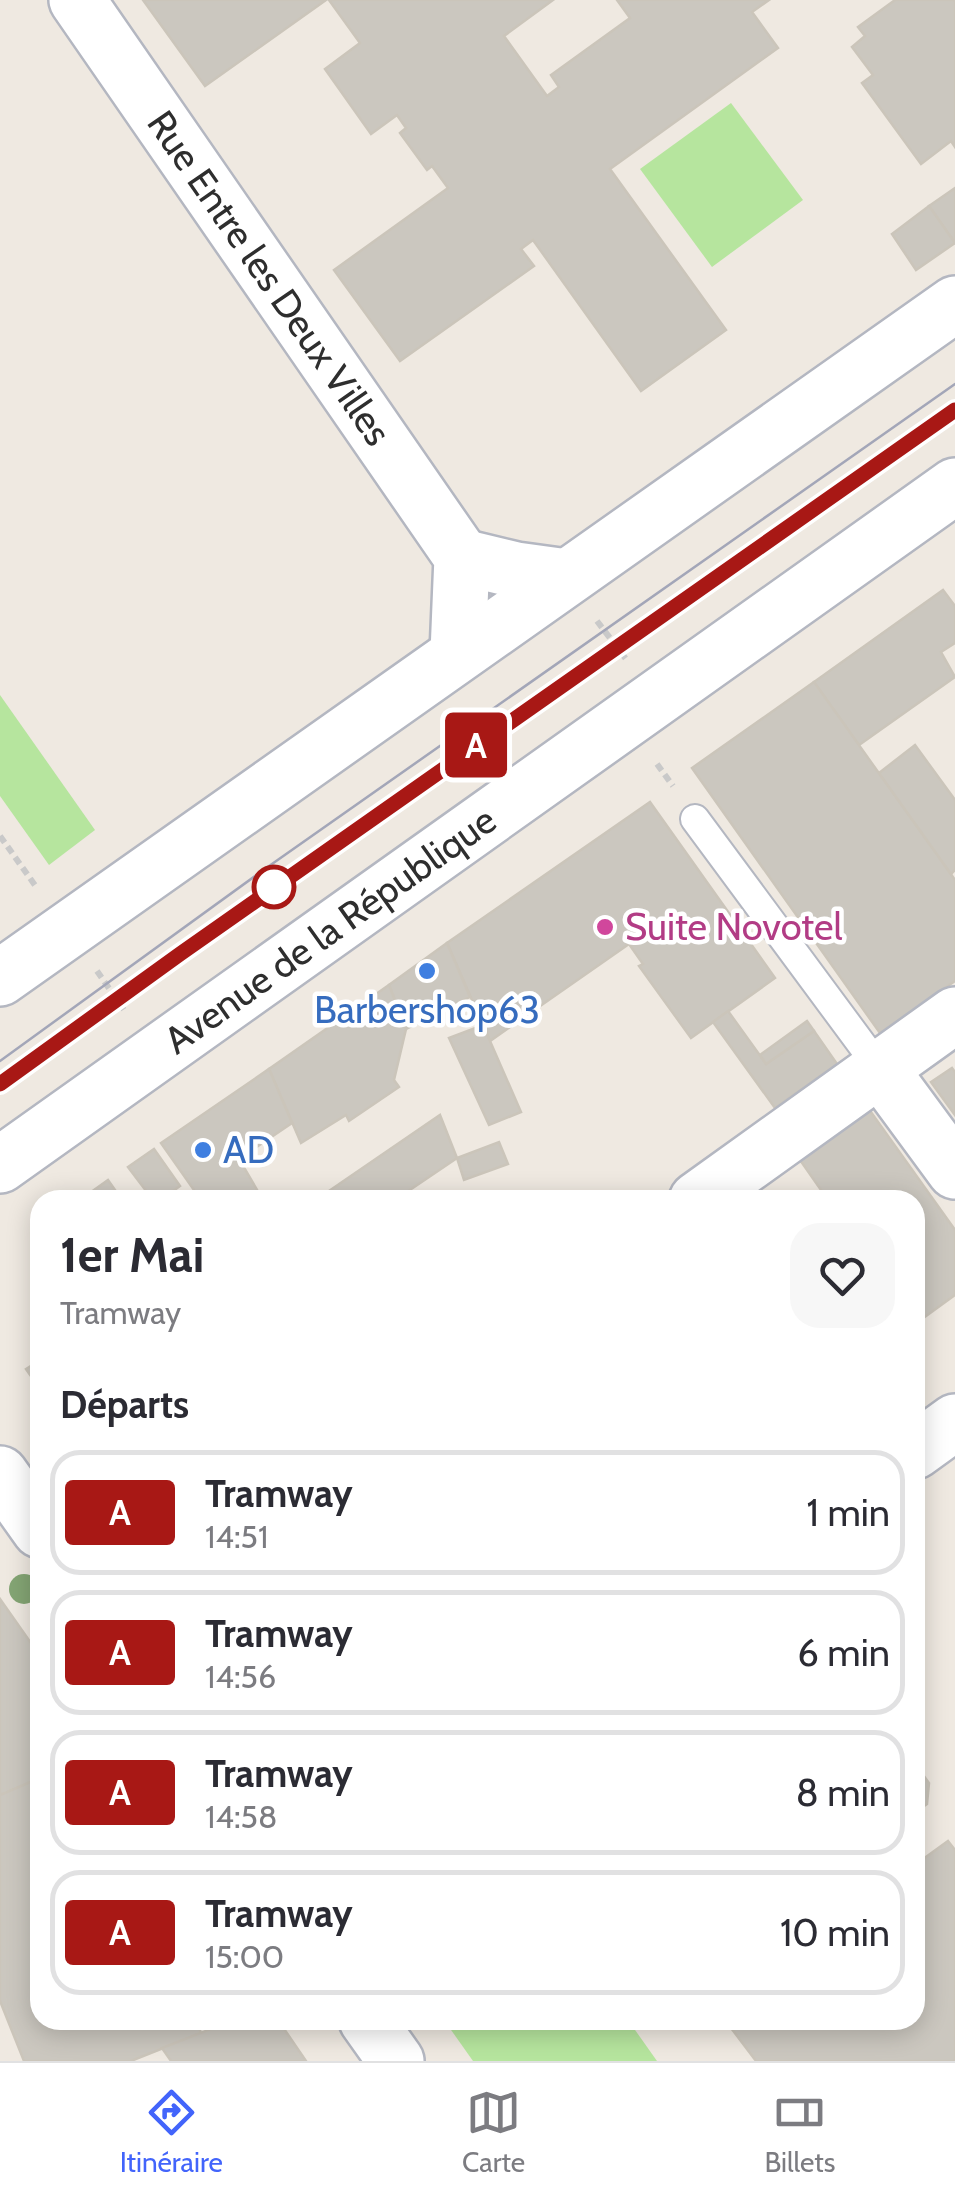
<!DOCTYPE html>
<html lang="fr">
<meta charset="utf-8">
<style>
body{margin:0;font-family:Cabin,sans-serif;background:#f7f7f7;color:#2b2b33;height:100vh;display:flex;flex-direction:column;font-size:38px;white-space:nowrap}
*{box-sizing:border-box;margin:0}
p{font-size:32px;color:#7c7c81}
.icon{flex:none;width:55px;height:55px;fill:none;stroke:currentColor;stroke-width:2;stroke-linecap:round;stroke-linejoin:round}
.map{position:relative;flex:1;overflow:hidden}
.panel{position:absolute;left:30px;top:1190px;width:895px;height:840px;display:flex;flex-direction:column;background:#fff;border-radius:30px;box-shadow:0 5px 25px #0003}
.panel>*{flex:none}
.badge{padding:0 20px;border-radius:8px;font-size:35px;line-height:65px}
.map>.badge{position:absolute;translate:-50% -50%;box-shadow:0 0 0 5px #fff}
h2{padding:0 30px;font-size:38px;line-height:90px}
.round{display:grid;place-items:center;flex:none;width:105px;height:105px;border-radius:30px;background:#f7f7f7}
.head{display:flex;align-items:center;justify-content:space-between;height:170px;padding:0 30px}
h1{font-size:48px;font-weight:700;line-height:75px}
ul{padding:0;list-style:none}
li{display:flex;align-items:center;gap:30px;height:125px;margin:0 20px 15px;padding:0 10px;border:5px solid #e1e1e2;border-radius:30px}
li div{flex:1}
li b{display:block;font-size:38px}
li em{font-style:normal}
li .badge{min-width:110px;font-weight:700;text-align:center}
.dock{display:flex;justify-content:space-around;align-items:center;height:140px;border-top:2px solid #e1e1e2;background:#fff;font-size:28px;color:#7c7c81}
.dock a{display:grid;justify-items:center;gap:5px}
.dock .active{color:#4264fb}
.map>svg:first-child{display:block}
.green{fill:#b6e59e}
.building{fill:#cbc7bf;stroke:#cbc5ba;stroke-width:2.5}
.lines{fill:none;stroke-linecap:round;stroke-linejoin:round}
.service-casing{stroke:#b4b7c1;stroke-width:32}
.minor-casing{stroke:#b4b7c1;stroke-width:60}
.secondary-casing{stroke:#b4b7c1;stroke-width:60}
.path{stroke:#c9c9c9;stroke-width:6;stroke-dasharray:8 5;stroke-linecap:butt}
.service{stroke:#fff;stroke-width:28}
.minor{stroke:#fff;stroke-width:55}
.secondary{stroke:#fff;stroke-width:55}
.tram{stroke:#a3a6b8;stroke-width:2.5}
.tree{fill:#84a574}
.line-casing{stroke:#fff;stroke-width:22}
.line{stroke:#a81815;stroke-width:15}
.stop-dot{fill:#fff;stroke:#a81815;stroke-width:5}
.hotel-dot{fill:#d1479c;stroke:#fff;stroke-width:4}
.shop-dot{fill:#3f7fe0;stroke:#fff;stroke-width:4}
.labels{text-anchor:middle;stroke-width:9;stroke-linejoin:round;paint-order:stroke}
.street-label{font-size:38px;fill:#2e2e2e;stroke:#fff}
.hotel-label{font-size:38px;fill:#b23c85;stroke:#fff;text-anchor:start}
.shop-label{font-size:38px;fill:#366cbe;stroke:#fff}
</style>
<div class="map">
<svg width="955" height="2061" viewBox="0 0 955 2061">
<rect width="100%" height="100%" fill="#efe9e1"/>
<g class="green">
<path d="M731,103l72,97 -91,67 -72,-98z"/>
<path d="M0,695l95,135 -46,35 -49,-69z"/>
<path d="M444,2020h184l29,41h-184z"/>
</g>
<g class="building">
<path d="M143,0h183l-121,86z"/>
<path d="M329,0h224l-49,36 43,60 12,-9 -8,-12 79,-57 -13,-18h152l-17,12 26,36 -168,121 116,161 -85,61 -108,-151 -12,9 13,17 -134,95 -66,-91 114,-82 -16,-22 -5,4 -27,-37 6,-5 -9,-13 -26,19 -46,-65 35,-26z"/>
<path d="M895,0h60v147l-4,-6 -30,23 -59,-81 11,-8 -21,-28 13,-11 -7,-9z"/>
<path d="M955,188v55l-26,-37z"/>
<path d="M929,206l26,37 -39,27 -24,-36z"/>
<path d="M943,590l12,16v37l-14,9 14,25 -96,68 -45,-63z"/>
<path d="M814,682l141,198v101l-75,52 -188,-265z"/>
<path d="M915,745l40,55v70l-4,4 -72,-101z"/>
<path d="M650,802l125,176 -84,60 -52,-72 4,-2 -14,-20 -139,97 -43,-98z"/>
<path d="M447,943l23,54 -64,32 -17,-44z"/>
<path d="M389,985l17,44 -12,51 5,7 -50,34 -3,-6 -45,28 -32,-74z"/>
<path d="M728,1011l38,53 48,-33 23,33 -62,44 -62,-86z"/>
<path d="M807,1021l7,10 -48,33 -6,-9z"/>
<path d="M483,1025l38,87 -32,13 -40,-87z"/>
<path d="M952,1068l3,4v43l-24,-33z"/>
<path d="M269,1069l23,54 -53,36 24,41h-62l-40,-57z"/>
<path d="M868,1108l87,122v65l-40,29v-124h-87l-30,-43z"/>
<path d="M440,1115l17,43 -62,42h-69l-3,-5z"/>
<path d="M499,1142l9,22 -44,16 -7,-22z"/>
<path d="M154,1149l26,37 -19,14h-8l-25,-33z"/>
<path d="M108,1180l14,20h-42z"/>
<path d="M40,1360v29l-14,-20z"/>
<path d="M0,1599l40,57v122l-40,17z"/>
<path d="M915,1764l14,19 -2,21 -12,8z"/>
<path d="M40,1778v242h156l5,13 -70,28h-107l-24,-60v-206z"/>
<path d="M948,1841l7,9v211h-199l-31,-41h190v-155z"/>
<path d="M234,2020h44l28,41h-135l-9,-13z"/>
</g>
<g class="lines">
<g class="service-casing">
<path id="service" d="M695,819l185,250"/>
</g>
<g class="minor-casing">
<g id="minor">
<path id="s1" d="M77,0l385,557 -4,96"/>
<path d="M462,557l54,13 51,7"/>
<path d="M880,1069l75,102"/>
<path d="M697,1200l258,-185"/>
<path d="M915,1451l40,-29"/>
<path d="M0,1474l40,56"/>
<path d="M367,2020l29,41"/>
</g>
</g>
<g class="secondary-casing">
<g id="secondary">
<path d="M0,978l955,-674"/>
<path id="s2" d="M0,1165l955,-679"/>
</g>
</g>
<g class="path">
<path d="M597,621l29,38"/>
<path d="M445,731l24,35"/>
<path d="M657,764l16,22"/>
<path d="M0,836l37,52"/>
<path d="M97,971l27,39"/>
</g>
<use href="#service" class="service"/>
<use href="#minor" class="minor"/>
<use href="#secondary" class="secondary"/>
<g class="tram">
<path d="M0,1061l262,-190 693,-487"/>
<path d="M0,1084l116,-86 839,-588"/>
</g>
</g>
<circle class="tree" cx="24" cy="1589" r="15"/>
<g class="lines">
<g class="line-casing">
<path id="line" d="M0,1084l180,-130 775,-544"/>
</g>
<use href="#line" class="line"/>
</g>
<circle class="stop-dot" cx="274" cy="887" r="20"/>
<circle class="hotel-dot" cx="605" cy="927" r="10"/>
<g class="shop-dot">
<circle cx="427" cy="971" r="10"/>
<circle cx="203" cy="1150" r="10"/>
</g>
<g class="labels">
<g class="street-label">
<text dy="13" stroke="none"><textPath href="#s1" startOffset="338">Rue Entre les Deux Villes</textPath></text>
<text dy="13" stroke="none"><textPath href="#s2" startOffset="405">Avenue de la République</textPath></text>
</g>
<g class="hotel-label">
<text x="625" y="940">Suite Novotel</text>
</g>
<g class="shop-label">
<text x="427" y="1023">Barbershop63</text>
<text x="223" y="1163" text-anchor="start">AD</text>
</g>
</g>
</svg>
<b class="badge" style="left:476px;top:745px;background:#a81815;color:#fff">A</b>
<section class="panel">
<div class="head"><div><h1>1er Mai</h1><p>Tramway</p></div><a class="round"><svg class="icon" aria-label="heart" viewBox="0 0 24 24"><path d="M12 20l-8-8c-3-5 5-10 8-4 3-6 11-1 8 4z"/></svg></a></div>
<h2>Départs</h2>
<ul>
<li><span class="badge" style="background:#a81815;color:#fff">A</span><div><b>Tramway</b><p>14:51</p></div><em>1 min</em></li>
<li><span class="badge" style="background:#a81815;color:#fff">A</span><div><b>Tramway</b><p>14:56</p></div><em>6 min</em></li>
<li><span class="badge" style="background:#a81815;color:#fff">A</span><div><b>Tramway</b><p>14:58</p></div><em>8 min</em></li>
<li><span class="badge" style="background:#a81815;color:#fff">A</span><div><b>Tramway</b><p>15:00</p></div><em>10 min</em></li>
</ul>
</section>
</div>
<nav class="dock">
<a class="active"><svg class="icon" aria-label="directions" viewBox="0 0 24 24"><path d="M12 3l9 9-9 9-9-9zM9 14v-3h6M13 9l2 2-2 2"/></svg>Itinéraire</a>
<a><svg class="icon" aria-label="map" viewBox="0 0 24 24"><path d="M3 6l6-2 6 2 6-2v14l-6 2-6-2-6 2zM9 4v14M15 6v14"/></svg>Carte</a>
<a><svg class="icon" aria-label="tickets" viewBox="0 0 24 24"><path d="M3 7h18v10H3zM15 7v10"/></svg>Billets</a>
</nav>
